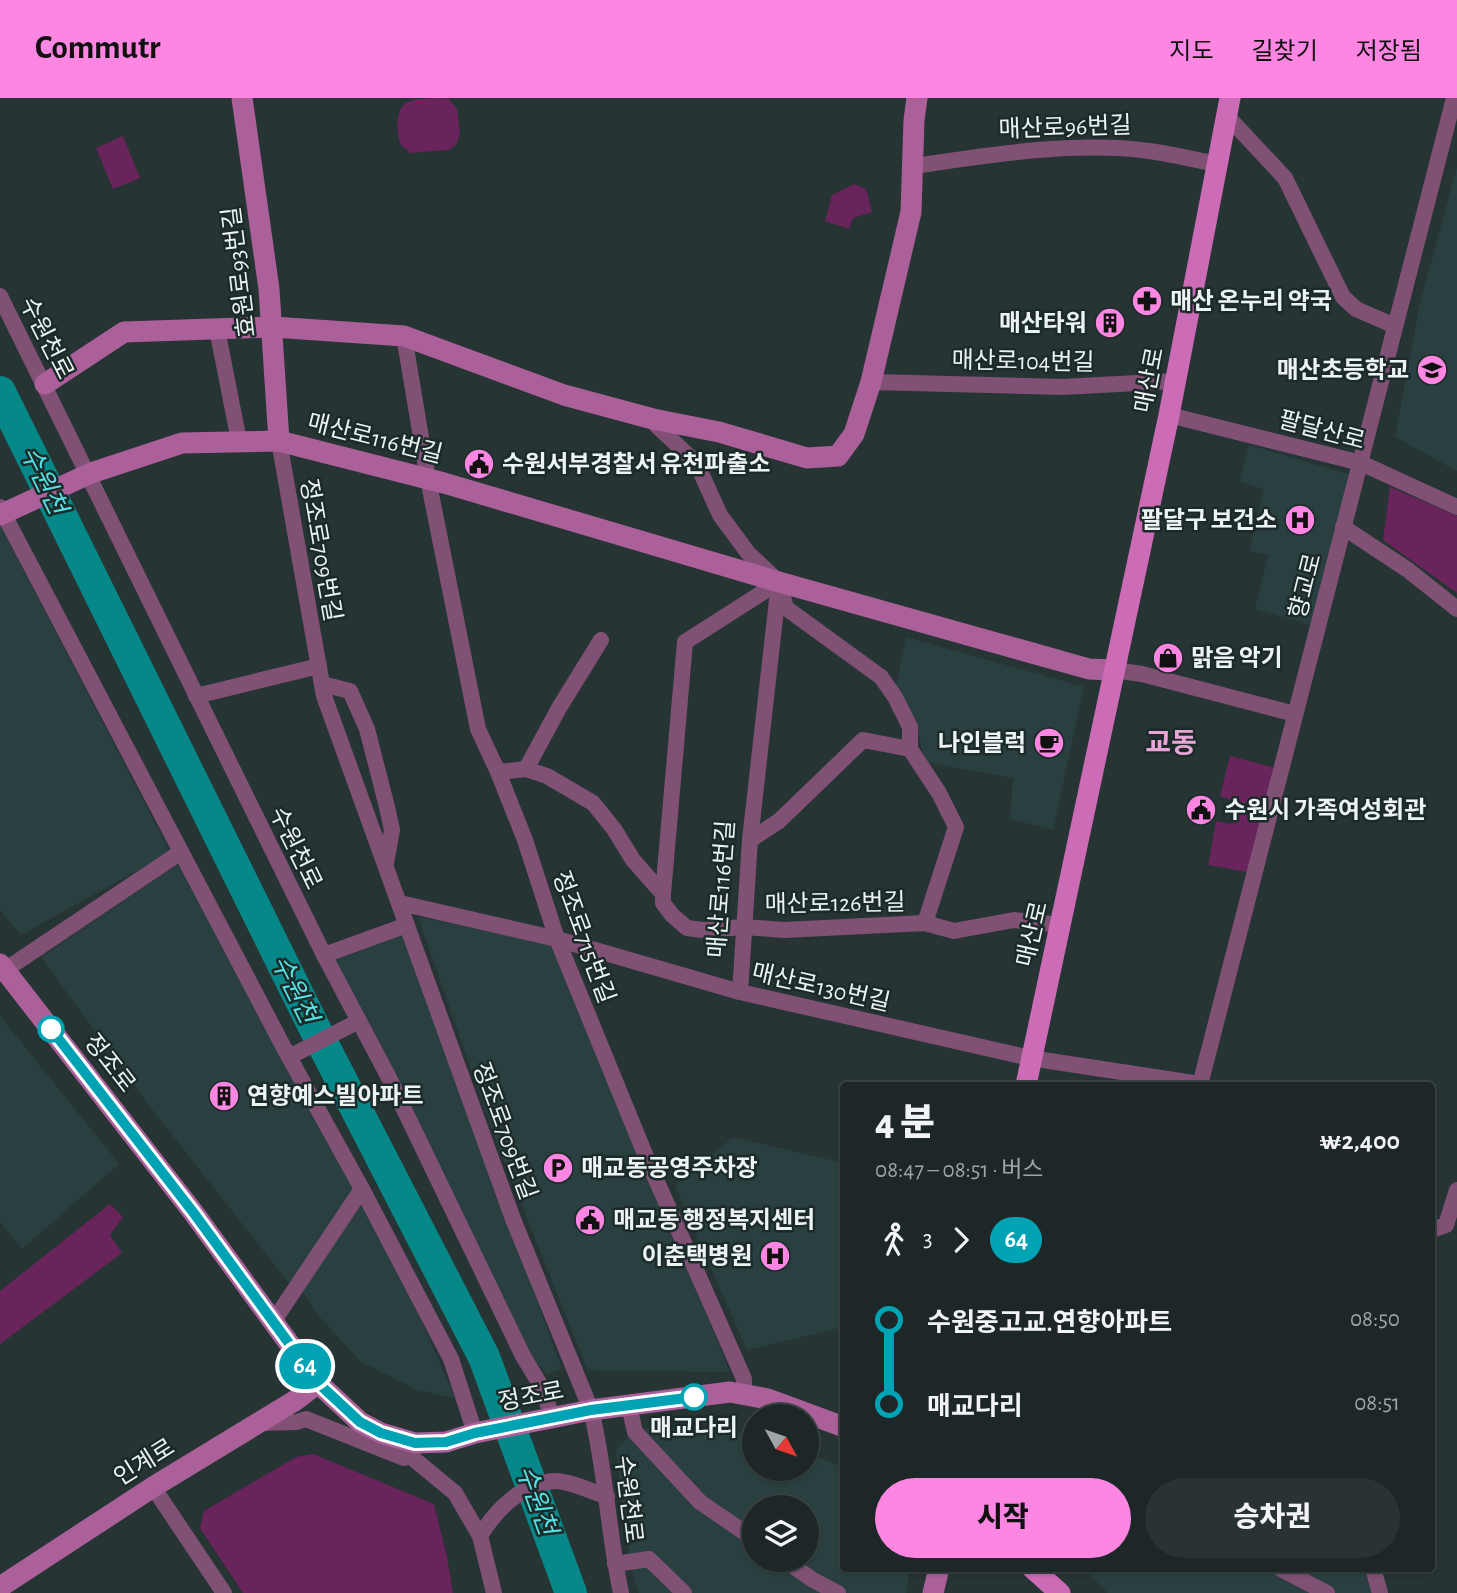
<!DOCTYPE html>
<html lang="ko">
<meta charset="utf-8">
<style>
body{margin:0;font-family:"Alegreya Sans","Noto Sans KR",sans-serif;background:#2a3333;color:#f1f3f6;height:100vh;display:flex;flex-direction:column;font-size:26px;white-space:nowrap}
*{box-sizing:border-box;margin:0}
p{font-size:23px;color:#a0a5a7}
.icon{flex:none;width:38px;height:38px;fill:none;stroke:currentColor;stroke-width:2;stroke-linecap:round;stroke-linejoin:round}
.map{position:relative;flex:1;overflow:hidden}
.details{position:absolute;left:840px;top:984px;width:595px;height:490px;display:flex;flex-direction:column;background:#1d2727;border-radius:7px;box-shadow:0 2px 5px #0004,0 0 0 2px #3b4444}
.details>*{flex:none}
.badge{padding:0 14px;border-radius:23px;font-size:24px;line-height:46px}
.needle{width:46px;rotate:130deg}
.tools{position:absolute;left:742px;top:1306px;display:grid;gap:14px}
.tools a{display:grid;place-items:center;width:77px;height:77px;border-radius:50%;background:#1d2727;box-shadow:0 2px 5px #0004,0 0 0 2px #3b4444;font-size:35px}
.map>.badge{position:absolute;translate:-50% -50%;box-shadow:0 0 0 4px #fff}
.legs{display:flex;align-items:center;gap:10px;height:77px;padding:0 35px;font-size:23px}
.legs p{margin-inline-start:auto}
.headline{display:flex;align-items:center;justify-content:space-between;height:119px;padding:0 35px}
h1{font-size:38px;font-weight:800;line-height:52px}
.button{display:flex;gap:14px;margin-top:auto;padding:14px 35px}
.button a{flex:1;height:80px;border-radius:42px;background:#fd86e2;color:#111;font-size:28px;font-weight:800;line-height:80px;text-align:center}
.button a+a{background:#2a3333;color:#f1f3f6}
ul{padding:0 35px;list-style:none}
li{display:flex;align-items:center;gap:24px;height:84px;font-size:26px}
li i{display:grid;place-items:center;width:10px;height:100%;margin:0 9px;background:currentColor}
li i::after{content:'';width:18px;height:18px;margin:-9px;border:5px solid;border-radius:50%;background:#1d2727}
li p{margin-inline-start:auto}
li:first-child i{background:linear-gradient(#0000 50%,currentColor 0)}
li:last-child i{background:linear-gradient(currentColor 50%,#0000 0)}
header{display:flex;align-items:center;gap:42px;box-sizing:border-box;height:98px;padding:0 35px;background:#fd86e2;color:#111}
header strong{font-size:33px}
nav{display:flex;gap:38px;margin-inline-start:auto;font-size:24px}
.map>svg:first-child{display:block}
.built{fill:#2a4040;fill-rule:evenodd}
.green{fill:#68245b}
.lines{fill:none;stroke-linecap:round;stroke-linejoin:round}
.river{stroke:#068889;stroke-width:32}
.street{stroke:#805174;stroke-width:16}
.secondary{stroke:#ab609a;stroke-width:21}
.primary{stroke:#cc6bb6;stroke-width:21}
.line-1-casing{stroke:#fff;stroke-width:16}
.line-1{stroke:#00a3b4;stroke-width:10}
.stop-1-dot{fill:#fff;stroke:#00a3b4;stroke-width:3.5}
.labels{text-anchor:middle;stroke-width:5;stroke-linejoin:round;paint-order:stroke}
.street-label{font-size:24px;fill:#ebf3f3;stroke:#1d2a2a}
.poi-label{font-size:24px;font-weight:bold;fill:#ebf3f3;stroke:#1d2a2a;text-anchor:start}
.stop-label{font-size:24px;font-weight:bold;fill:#ebf3f3;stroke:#1d2a2a}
.water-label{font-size:26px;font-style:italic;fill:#55e2e3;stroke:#1d2a2a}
.quarter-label{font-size:28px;font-weight:bold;fill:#e8a6d7;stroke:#1d2a2a}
</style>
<header>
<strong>Commutr</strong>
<nav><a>지도</a><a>길찾기</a><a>저장됨</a></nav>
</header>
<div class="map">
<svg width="1457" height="1495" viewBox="0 0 1457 1495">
<rect width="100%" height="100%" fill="#273434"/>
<g class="built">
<path d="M1457,69v304l-62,-34 25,-134z"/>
<path d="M1249,347l105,31 -40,150 -59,-17 13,-54 -19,-4 15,-62 -24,-7z"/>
<path d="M0,427l170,327 -149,83 -21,-25z"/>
<path d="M906,539l178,50 -31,143 -43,-11 3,-41 -88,-16 -9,-38 -20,-37z"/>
<path d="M180,765l176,326 -64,98 -134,-170 -117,-160z"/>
<path d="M418,819l136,27 176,428 -142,-2 -88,-219z"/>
<path d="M404,837l63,171 95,263 -15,5 -19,-20 -197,-395z"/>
<path d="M0,918l119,148 -97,85 -22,-27z"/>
<path d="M733,1039l110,26v164l-96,23 -72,-164z"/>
<path d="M364,1104l37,72 54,124 -37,-8 -58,-29 -42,-46 -18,-28z"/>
<path d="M647,1330l80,1 27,7v32h53v-16l36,16 1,100h66l-4,25h-267l-5,-12 -10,-61 -8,-70 12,-12zM754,1409h53v52h-53z"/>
<path d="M1083,1470h284l8,25h-267z"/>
</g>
<g class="green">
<path d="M438,0l11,1 8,10 3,25 -4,11 -8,5 -37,3c-2,-2 -7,-5 -9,-7 -6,-10 -7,-35 3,-42 7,-6 23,-5 33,-6z"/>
<path d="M123,38l17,42 -27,11 -17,-41z"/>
<path d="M854,86l12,5 6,23 -19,6 -4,11 -24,-8 7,-26z"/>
<path d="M1390,389l67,29v77l-74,-53z"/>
<path d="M1230,658l46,12 -24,105 -44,-8 8,-44 15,3 6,-22 -17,-6z"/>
<path d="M110,1106l13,13 -13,18 12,18 -122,91v-53z"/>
<path d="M313,1356l121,50 13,53 6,36h-210l-43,-65 4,-17 92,-54z"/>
</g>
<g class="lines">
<path class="river" d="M0,294l314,635 170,330 87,236"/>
<g class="street">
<path d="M1227,18l58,62 58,119 13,12 39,17"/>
<path d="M914,68c74,-11 160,-25 235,-15 23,3 46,9 68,13"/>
<path d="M0,198l324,659 63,119 136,282 18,30 12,33"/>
<path d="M217,231l22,112"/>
<path d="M404,238l24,143 50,250 20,43 27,68 32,99 90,220 97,220v16"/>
<path d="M871,284l191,5 113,-6"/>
<path d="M1169,317l192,48 96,44"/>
<path d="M653,321l4,7 34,32 10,15 19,42 28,38 31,29 7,26 95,69 14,20 15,30v22"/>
<path d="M279,343l45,255 189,523 78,191c15,60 17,123 30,183"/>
<path d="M0,409l283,539 79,143 89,170 24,74"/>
<path d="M1343,429l65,43 49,39"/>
<path d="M1114,572l28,4 153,40"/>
<path d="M322,586l28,7 17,38 20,78 5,23 -6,33"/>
<path d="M196,598l123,-30"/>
<path d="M526,671l21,7 46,27 21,26 19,31 30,34v9l9,12 15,13 16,2 41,-3 40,3 141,-7 29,8 60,-11 47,5"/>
<path d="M498,674l28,-3 33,-61 42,-68"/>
<path d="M750,742l29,-19 84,-81 47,9 29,44 17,34 -31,96"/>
<path d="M663,796l22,-252 94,-60"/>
<path d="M400,805l157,36 183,53 290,66 170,26"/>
<path d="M324,857l83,-30"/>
<path d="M5,872l176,-118"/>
<path d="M740,894l10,-152 28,-249"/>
<path d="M289,959l70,-36"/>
<path d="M1200,987l254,-987"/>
<path d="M1432,1132l14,-5 11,-35"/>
<path d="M273,1224l89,-133"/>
<path d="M629,1308l6,26 65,70 54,37"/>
<path d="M260,1325l37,-1 9,-3 98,39"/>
<path d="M386,1338l69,57 25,43 14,57"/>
<path d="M153,1389l71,106"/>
<path d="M480,1438c15,-25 42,-53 74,-55 13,-1 40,11 53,16"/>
<path d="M783,1461l30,21 25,13"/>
<path d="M615,1466l34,-5 35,34"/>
<path d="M1279,1470l48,25"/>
<path d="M1373,1470l7,25"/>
</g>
<g class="secondary">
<path d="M242,0l27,191 10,152"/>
<path d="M45,286l79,-52 149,-5 131,9 160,59 89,24 66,13 88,26 31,-2 16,-22 17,-52 40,-170 3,-92 3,-22"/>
<path d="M0,417l91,-42 91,-30 97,-2 165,42 335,99 310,87 25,1"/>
<path d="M0,866l193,248 125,171 42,39 21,11 34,10 31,-1 29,-9 116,-23 139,-18 38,7 76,28"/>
<path d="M0,1489l153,-100 143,-87 22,-17"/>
<path d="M933,1495l6,-25"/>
</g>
<g class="primary">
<path d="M1026,987l143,-670 61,-317"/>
<path d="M1032,1470l28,25"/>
</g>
</g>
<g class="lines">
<g class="line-1-casing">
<path id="line-1" d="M51,931l142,183 125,171 42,39 21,11 34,10 31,-1 29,-9 116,-23 103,-13"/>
</g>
<use href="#line-1" class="line-1"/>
</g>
<defs>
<g id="pharmacy-disc" transform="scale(1.575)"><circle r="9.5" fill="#fd86e2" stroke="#1d2a2a"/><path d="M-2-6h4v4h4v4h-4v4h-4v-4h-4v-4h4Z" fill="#111"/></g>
<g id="building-disc" transform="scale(1.575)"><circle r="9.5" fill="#fd86e2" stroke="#1d2a2a"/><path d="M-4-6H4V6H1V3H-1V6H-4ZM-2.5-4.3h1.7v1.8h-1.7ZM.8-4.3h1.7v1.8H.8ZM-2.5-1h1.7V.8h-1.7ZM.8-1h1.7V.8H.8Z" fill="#111"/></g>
<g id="school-disc" transform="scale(1.575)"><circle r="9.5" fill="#fd86e2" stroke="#1d2a2a"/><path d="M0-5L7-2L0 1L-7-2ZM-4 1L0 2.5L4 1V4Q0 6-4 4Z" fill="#111"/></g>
<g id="civic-disc" transform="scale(1.575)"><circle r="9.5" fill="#fd86e2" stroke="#1d2a2a"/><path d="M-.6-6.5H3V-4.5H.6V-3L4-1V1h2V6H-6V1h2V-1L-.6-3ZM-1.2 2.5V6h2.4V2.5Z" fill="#111"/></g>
<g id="hospital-disc" transform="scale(1.575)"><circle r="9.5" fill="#fd86e2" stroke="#1d2a2a"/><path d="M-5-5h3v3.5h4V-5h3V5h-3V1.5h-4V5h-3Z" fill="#111"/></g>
<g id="shop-disc" transform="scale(1.575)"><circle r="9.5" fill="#fd86e2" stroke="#1d2a2a"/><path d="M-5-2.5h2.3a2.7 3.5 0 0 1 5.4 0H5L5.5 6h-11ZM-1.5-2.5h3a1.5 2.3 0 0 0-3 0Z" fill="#111"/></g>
<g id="cafe-disc" transform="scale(1.575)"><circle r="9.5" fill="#fd86e2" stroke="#1d2a2a"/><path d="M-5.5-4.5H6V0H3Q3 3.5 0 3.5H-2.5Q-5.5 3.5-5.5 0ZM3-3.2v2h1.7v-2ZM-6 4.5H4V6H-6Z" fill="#111"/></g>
<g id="parking-disc" transform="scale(1.575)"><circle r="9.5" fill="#fd86e2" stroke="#1d2a2a"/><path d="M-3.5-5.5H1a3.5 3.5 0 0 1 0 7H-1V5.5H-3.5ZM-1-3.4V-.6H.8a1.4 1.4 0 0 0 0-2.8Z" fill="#111"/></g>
</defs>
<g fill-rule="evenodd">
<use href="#pharmacy-disc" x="1147" y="203"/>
<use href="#building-disc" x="1110" y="225"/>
<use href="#school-disc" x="1432" y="272"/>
<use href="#civic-disc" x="479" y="366"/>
<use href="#hospital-disc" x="1300" y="422"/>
<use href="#shop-disc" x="1168" y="560"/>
<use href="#cafe-disc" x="1049" y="645"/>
<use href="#civic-disc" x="1201" y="712"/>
<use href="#building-disc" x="224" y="998"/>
<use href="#parking-disc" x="558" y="1070"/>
<use href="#civic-disc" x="590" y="1122"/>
<use href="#hospital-disc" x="775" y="1158"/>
</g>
<g class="stop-1-dot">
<circle cx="51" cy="931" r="12"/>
<circle cx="694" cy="1299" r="12"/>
</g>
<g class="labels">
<g class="street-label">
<text transform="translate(1065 29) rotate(-2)" y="8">매산로96번길</text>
<text transform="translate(239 174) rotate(-97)" y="8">효원로93번길</text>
<text transform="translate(47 240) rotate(63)" y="8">수원천로</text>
<text transform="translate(1023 263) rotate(1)" y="8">매산로104번길</text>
<text transform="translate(1149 282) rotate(-79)" y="8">매산로</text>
<text transform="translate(1322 332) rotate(15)" y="8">팔달산로</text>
<text transform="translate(375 340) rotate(14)" y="8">매산로116번길</text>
<text transform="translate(321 452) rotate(80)" y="8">정조로709번길</text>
<text transform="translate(1305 488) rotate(-76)" y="8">향교로</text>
<text transform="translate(296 750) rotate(64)" y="8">수원천로</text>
<text transform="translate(721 791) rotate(-86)" y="8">매산로116번길</text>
<text transform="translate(835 805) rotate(-1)" y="8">매산로126번길</text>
<text transform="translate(1032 836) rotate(-77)" y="8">매산로</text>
<text transform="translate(584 839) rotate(70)" y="8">정조로715번길</text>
<text transform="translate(821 889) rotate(13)" y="8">매산로130번길</text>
<text transform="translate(110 965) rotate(52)" y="8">정조로</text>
<text transform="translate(505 1033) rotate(70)" y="8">정조로709번길</text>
<text transform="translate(531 1298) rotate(-11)" y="8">정조로</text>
<text transform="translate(144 1364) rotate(-32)" y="8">인계로</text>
<text transform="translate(629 1401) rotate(83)" y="8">수원천로</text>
</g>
<g class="poi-label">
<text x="1170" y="211">매산 온누리 약국</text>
<text x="1087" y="233" text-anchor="end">매산타워</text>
<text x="1409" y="280" text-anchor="end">매산초등학교</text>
<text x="502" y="374">수원서부경찰서 유천파출소</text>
<text x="1277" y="430" text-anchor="end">팔달구 보건소</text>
<text x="1191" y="568">맑음 악기</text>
<text x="1026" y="653" text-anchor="end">나인블럭</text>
<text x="1224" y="720">수원시 가족여성회관</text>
<text x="247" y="1006">연향예스빌아파트</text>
<text x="581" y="1078">매교동공영주차장</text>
<text x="613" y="1130">매교동 행정복지센터</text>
<text x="752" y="1166" text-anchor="end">이춘택병원</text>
</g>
<g class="stop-label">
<text x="694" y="1338">매교다리</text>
</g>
<g class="water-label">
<text transform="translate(44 382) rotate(64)" y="9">수원천</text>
<text transform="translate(295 891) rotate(64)" y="9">수원천</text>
<text transform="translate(537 1402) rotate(70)" y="9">수원천</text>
</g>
<g class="quarter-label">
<text x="1171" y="654">교동</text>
</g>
</g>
</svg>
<div class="tools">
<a><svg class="needle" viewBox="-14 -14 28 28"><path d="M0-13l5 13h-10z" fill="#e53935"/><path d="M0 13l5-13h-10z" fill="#a0a5a7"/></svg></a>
<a><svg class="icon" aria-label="layers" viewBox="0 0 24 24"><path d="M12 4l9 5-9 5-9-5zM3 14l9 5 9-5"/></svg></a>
</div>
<b class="badge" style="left:305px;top:1268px;background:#00a3b4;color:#fff">64</b>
<section class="details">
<div class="headline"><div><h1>4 분</h1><p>08:47 – 08:51 · 버스</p></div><b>₩2,400</b></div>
<div class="legs"><svg class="icon" aria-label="walk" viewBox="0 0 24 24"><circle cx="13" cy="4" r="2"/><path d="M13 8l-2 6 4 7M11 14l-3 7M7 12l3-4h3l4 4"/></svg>3<svg class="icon" aria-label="forward" viewBox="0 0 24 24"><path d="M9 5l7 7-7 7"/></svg><b class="badge" style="background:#00a3b4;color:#fff">64</b></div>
<ul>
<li><i style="color:#00a3b4"></i><b>수원중고교.연향아파트</b><p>08:50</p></li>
<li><i style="color:#00a3b4"></i><b>매교다리</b><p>08:51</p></li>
</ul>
<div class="button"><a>시작</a><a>승차권</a></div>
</section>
</div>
